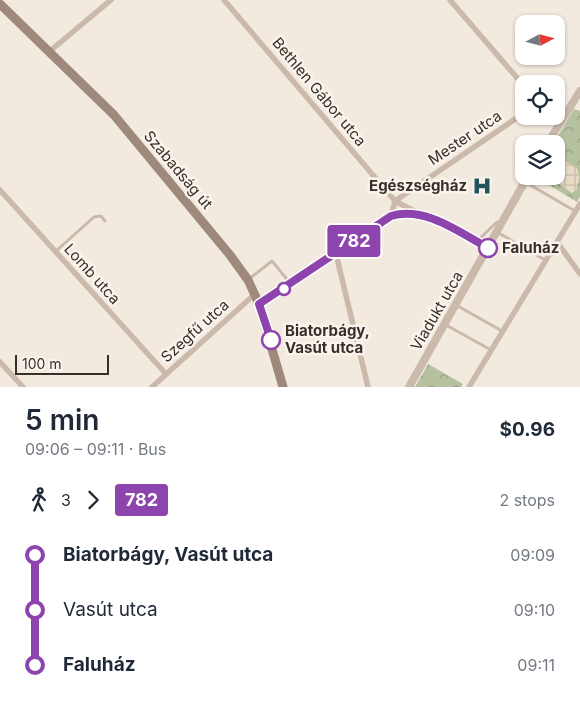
<!DOCTYPE html>
<meta charset="utf-8">
<style>
body{margin:0;font-family:Inter,sans-serif;background:#f6f6f7;color:#1f2937;height:100vh;display:flex;flex-direction:column;font-size:19px;white-space:nowrap}
*{box-sizing:border-box;margin:0}
p{font-size:16px;color:#747a83}
.icon{flex:none;width:28px;height:28px;fill:none;stroke:currentColor;stroke-width:2;stroke-linecap:round;stroke-linejoin:round}
.map{position:relative;height:387px;overflow:hidden}
.drawer{display:flex;flex-direction:column;background:#fff;flex:1}
.drawer>*{flex:none}
.badge{padding:0 10px;border-radius:4px;font-size:18px;line-height:32px}
.needle{width:32px;rotate:83deg}
.controls{position:absolute;left:515px;top:15px;display:grid;gap:10px}
.controls a{display:grid;place-items:center;width:50px;height:50px;border-radius:10px;background:#fff;box-shadow:0 1px 4px #0004;font-size:25px}
.scale{position:absolute;left:15px;bottom:12px;width:94px;box-sizing:border-box;padding-left:5px;border:2px solid #392f2a;border-top:0;font-size:14px;line-height:18px;white-space:nowrap;color:#392f2a;-webkit-text-stroke:4px #faf4ec;paint-order:stroke}
.map>.badge{position:absolute;translate:-50% -50%;box-shadow:0 0 0 2px #fff}
.legs{display:flex;align-items:center;gap:8px;height:55px;padding:0 25px;font-size:16px}
.legs p{margin-inline-start:auto}
.head{display:flex;align-items:center;justify-content:space-between;height:85px;padding:0 25px}
h1{font-size:28px;font-weight:600;line-height:38px}
ul{padding:0 25px;list-style:none}
li{display:flex;align-items:center;gap:18px;height:55px;font-size:19px}
li i{display:grid;place-items:center;width:8px;height:100%;margin:0 6px;background:currentColor}
li i::after{content:'';width:12px;height:12px;margin:-6px;border:4px solid;border-radius:50%;background:#fff}
li p{margin-inline-start:auto}
li:first-child i{background:linear-gradient(#0000 50%,currentColor 0)}
li:last-child i{background:linear-gradient(currentColor 50%,#0000 0)}
.map>svg:first-child{display:block}
.forest{fill:url(#forest-crowns)}
.plaza{fill:url(#plaza-grid)}
.lines{fill:none;stroke-linecap:round;stroke-linejoin:round}
.service{stroke:#cbbaab;stroke-width:3}
.minor{stroke:#cbbaab;stroke-width:5.5}
.tertiary{stroke:#cbbaab;stroke-width:8}
.secondary{stroke:#9f897c;stroke-width:9}
.line-1-casing{stroke:#fff;stroke-width:11}
.line-1{stroke:#8e44ad;stroke-width:8}
.stop-1-dot{fill:#fff;stroke:#8e44ad;stroke-width:2.5}
.labels{text-anchor:middle;stroke-width:5;stroke-linejoin:round;paint-order:stroke}
.street-label{font-size:15px;fill:#392f2a;stroke:#faf4ec}
.poi-label{font-size:15px;font-weight:bold;fill:#392f2a;stroke:#faf4ec;text-anchor:end}
.stop-label{font-size:15px;font-weight:bold;fill:#392f2a;stroke:#faf4ec;text-anchor:start}
</style>
<div class="map">
<svg width="580" height="387" viewBox="0 0 580 387">
<defs>
<pattern id="forest-crowns" width="20" height="18" patternUnits="userSpaceOnUse" patternTransform="scale(1.25)"><rect width="20" height="18" fill="#b6c29f"/><path d="M2 6a3 3 0 1 1 6 0M12 15a3 3 0 1 1 6 0" fill="none" stroke="#959e82"/></pattern>
<pattern id="plaza-grid" width="8" height="8" patternUnits="userSpaceOnUse" patternTransform="scale(1.25)"><rect width="8" height="8" fill="#eadbc6"/><path d="M0 4h8M4 0v8" fill="none" stroke="#c9bcaa"/></pattern>
</defs>
<rect width="100%" height="100%" fill="#f3eadf"/>
<g class="forest">
<path d="M574,109l6,2v86l-3,5 -43,-26h22v-32h-3z"/>
<path d="M428,364l35,20 -2,3h-46z"/>
</g>
<path class="plaza" d="M556,156l21,12 2,9 -2,12 -5,4 -24,-17h8z"/>
<g class="lines">
<g class="service">
<path d="M525,182l50,29"/>
<path d="M497,232l48,28"/>
<path d="M477,241l20,-19 2,3"/>
<path d="M56,251l38,-34 7,-1 4,5"/>
<path d="M249,279l23,-18 18,22"/>
<path d="M456,305l46,26"/>
<path d="M446,325l45,25"/>
</g>
<g class="minor">
<path d="M224,0l171,201 21,11"/>
<path d="M450,0l74,86"/>
<path d="M50,51l61,-51"/>
<path d="M549,116l9,10"/>
<path d="M0,190l166,184"/>
<path d="M395,201l129,-88"/>
<path d="M391,216l4,-15"/>
<path d="M557,242l23,32"/>
<path d="M336,254l32,133"/>
<path d="M259,304l132,-88c34,-10 68,16 97,32"/>
<path d="M0,362l23,25"/>
<path d="M152,387l103,-93"/>
<path d="M469,387l111,-183"/>
</g>
<g class="tertiary">
<path d="M547,144l33,-53"/>
<path d="M409,387l119,-211"/>
</g>
<path class="secondary" d="M0,4l114,111 116,140 18,25 11,24 24,83"/>
</g>
<g class="lines">
<g class="line-1-casing">
<path id="line-1" d="M271,340l-12,-36 132,-88c34,-10 68,16 97,32"/>
</g>
<use href="#line-1" class="line-1"/>
</g>
<defs>
<g id="hospital-bare" transform="scale(1.5)"><path d="M-5-5h3v3.5h4V-5h3V5h-3V1.5h-4V5h-3Z" fill="#20565a" stroke="#faf4ec" stroke-width="2.5" paint-order="stroke"/></g>
</defs>
<g fill-rule="evenodd">
<use href="#hospital-bare" x="482" y="186"/>
</g>
<g class="stop-1-dot">
<circle cx="488" cy="248" r="9"/>
<circle cx="284" cy="289" r="6"/>
<circle cx="271" cy="340" r="9"/>
</g>
<g class="labels">
<g class="street-label">
<text transform="translate(319 92) rotate(50)" y="5">Bethlen Gábor utca</text>
<text transform="translate(465 138) rotate(-34)" y="5">Mester utca</text>
<text transform="translate(178 170) rotate(50)" y="5">Szabadság út</text>
<text transform="translate(92 274) rotate(48)" y="5">Lomb utca</text>
<text transform="translate(437 311) rotate(-60)" y="5">Viadukt utca</text>
<text transform="translate(195 331) rotate(-42)" y="5">Szegfű utca</text>
</g>
<g class="poi-label">
<text x="467" y="191">Egészségház</text>
</g>
<g class="stop-label">
<text x="502" y="253">Faluház</text>
<text x="285" y="336">Biatorbágy,<tspan x="285" dy="17">Vasút utca</tspan></text>
</g>
</g>
</svg>
<div class="controls">
<a><svg class="needle" viewBox="-14 -14 28 28"><path d="M0-13l5 13h-10z" fill="#e53935"/><path d="M0 13l5-13h-10z" fill="#747a83"/></svg></a>
<a><svg class="icon" aria-label="locate" viewBox="0 0 24 24"><circle cx="12" cy="12" r="6"/><path d="M12 2v4M12 18v4M2 12h4M18 12h4"/></svg></a>
<a><svg class="icon" aria-label="layers" viewBox="0 0 24 24"><path d="M12 4l9 5-9 5-9-5zM3 14l9 5 9-5"/></svg></a>
</div>
<div class="scale">100 m</div>
<b class="badge" style="left:354px;top:241px;background:#8e44ad;color:#fff">782</b>
</div>
<section class="drawer">
<div class="head"><div><h1>5 min</h1><p>09:06 – 09:11 · Bus</p></div><b>$0.96</b></div>
<div class="legs"><svg class="icon" aria-label="walk" viewBox="0 0 24 24"><circle cx="13" cy="4" r="2"/><path d="M13 8l-2 6 4 7M11 14l-3 7M7 12l3-4h3l4 4"/></svg>3<svg class="icon" aria-label="forward" viewBox="0 0 24 24"><path d="M9 5l7 7-7 7"/></svg><b class="badge" style="background:#8e44ad;color:#fff">782</b><p>2 stops</p></div>
<ul>
<li><i style="color:#8e44ad"></i><b>Biatorbágy, Vasút utca</b><p>09:09</p></li>
<li><i style="color:#8e44ad"></i><span>Vasút utca</span><p>09:10</p></li>
<li><i style="color:#8e44ad"></i><b>Faluház</b><p>09:11</p></li>
</ul>
</section>
